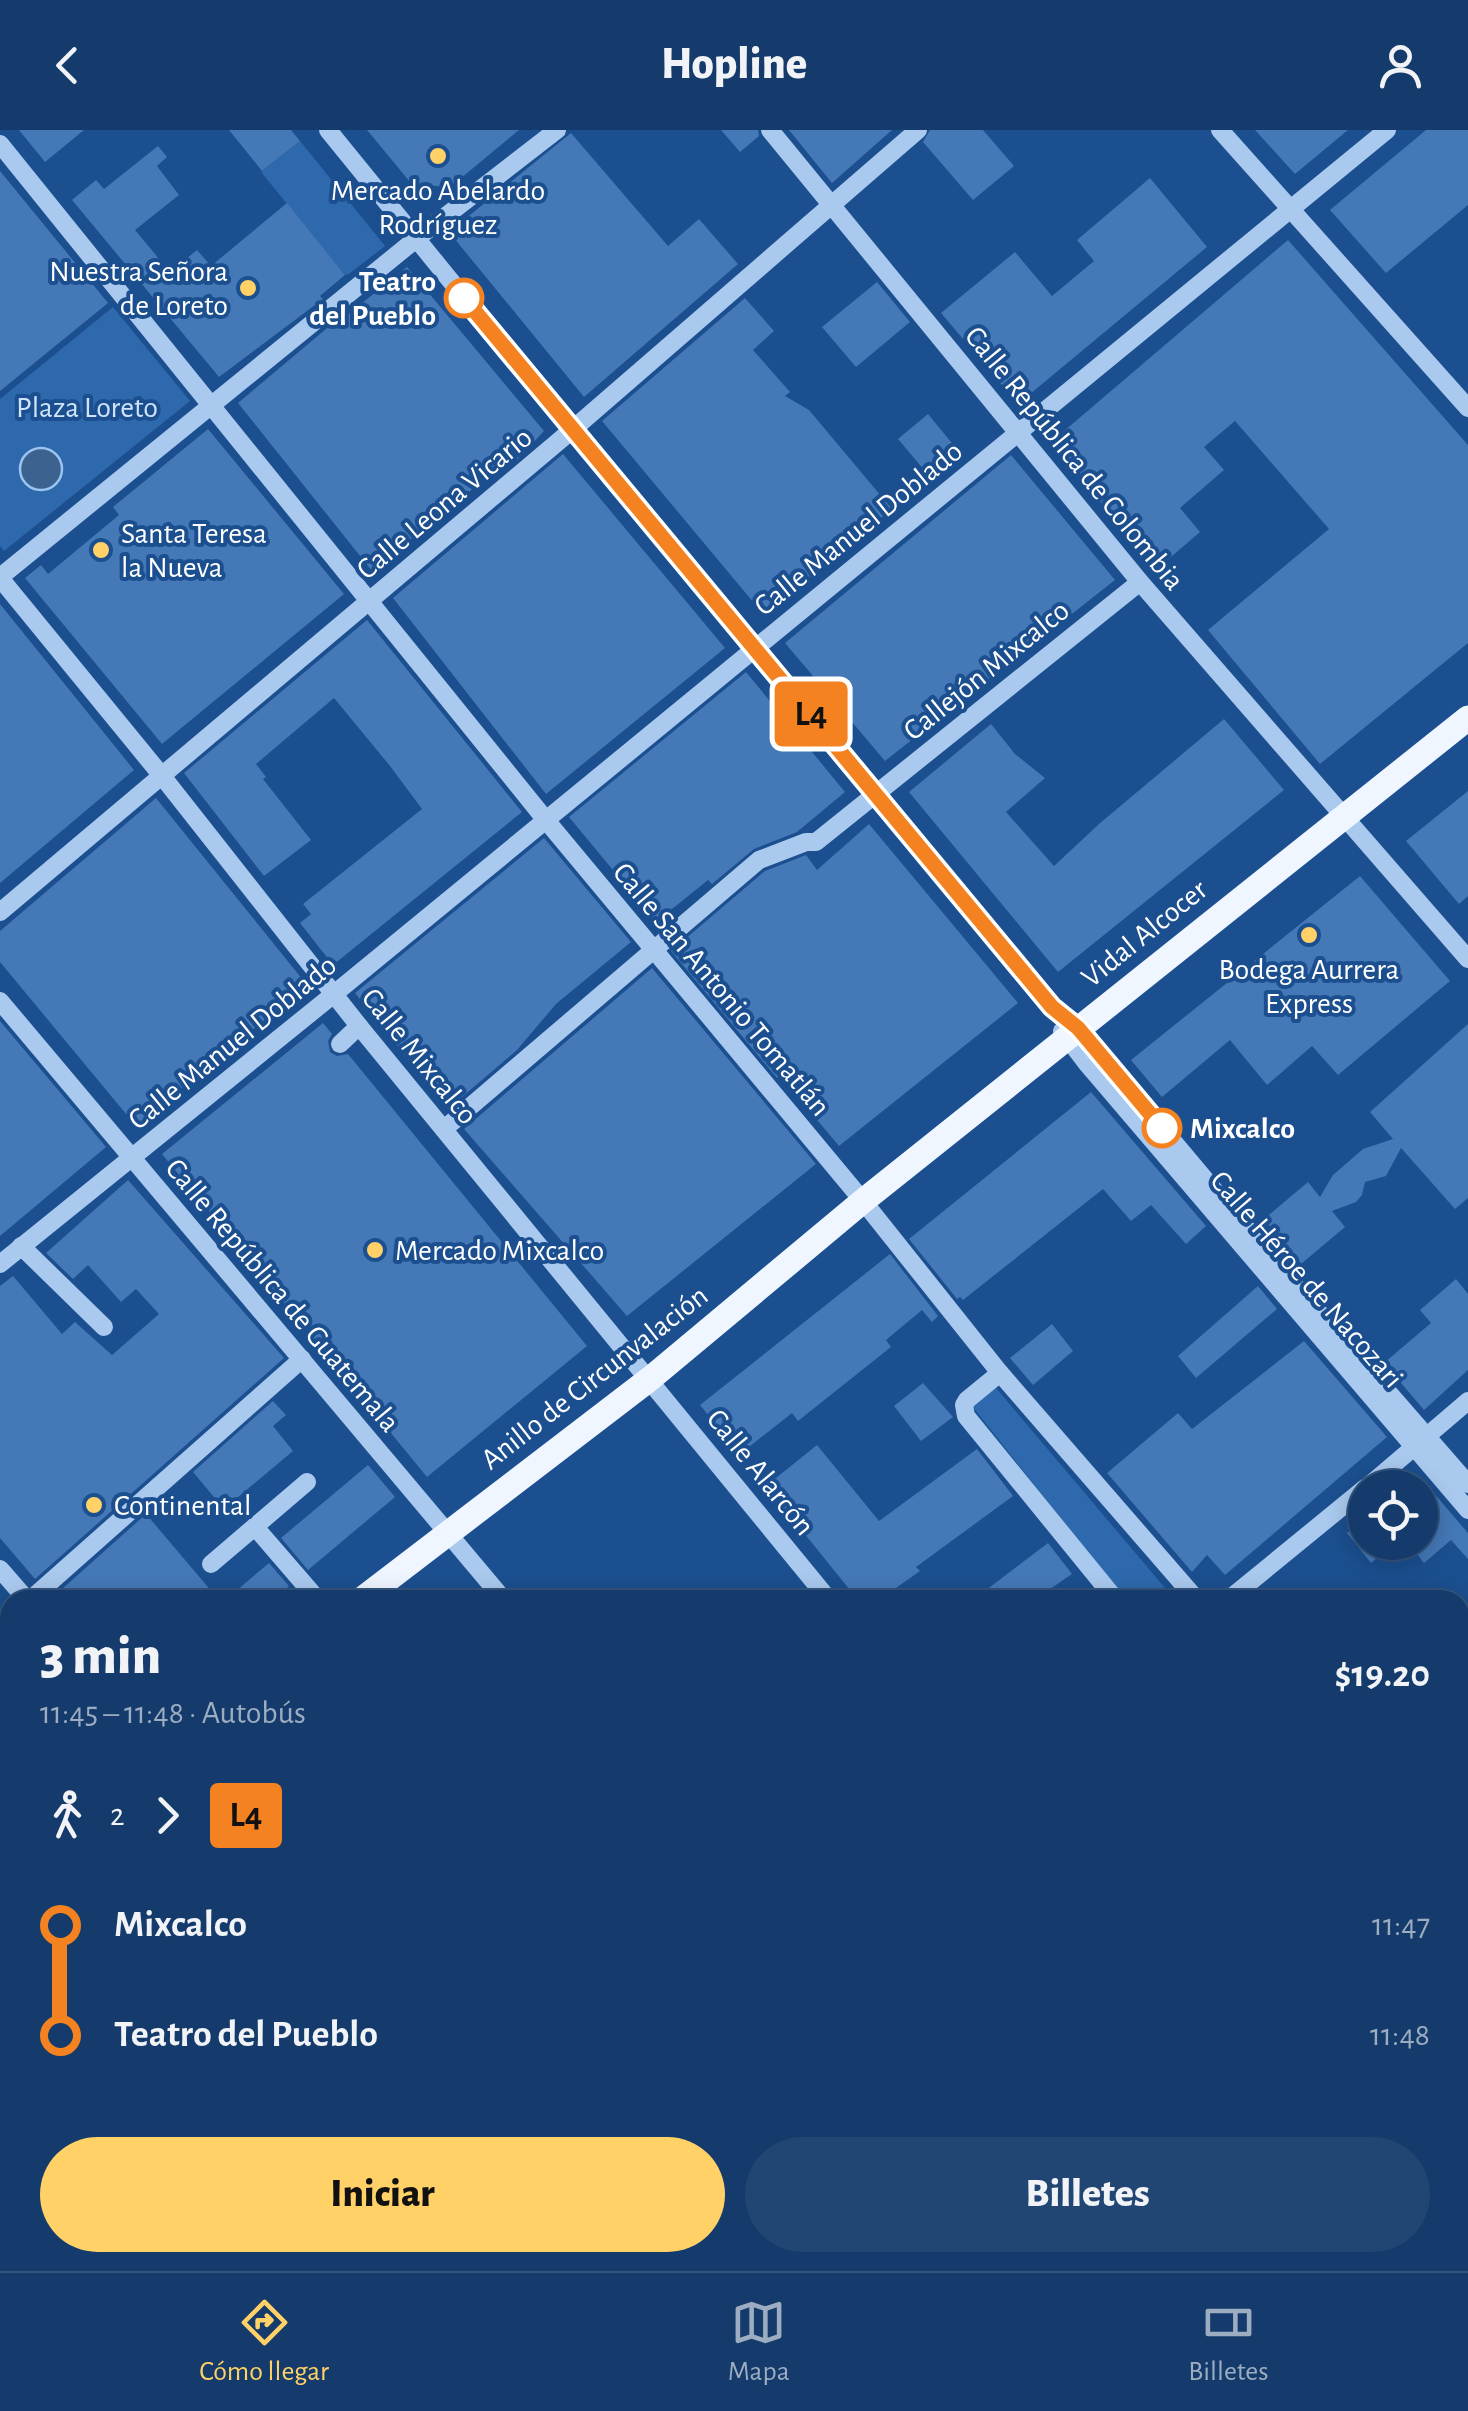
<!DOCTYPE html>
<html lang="es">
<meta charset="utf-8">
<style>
body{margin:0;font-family:"Alegreya Sans",sans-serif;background:#214673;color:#f1f3f6;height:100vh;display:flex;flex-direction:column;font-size:38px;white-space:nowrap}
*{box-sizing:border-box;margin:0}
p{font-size:32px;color:#9dadc1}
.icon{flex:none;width:55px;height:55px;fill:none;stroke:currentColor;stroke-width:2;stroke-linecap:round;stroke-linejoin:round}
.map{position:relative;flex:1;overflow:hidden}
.drawer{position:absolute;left:0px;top:1460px;width:1470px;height:682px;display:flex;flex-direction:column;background:#143b6b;border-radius:30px 30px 0 0;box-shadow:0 5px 25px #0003,0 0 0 2px #33557e}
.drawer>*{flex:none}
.badge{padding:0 20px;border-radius:8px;font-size:35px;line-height:65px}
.fabs{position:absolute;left:1348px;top:1340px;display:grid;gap:20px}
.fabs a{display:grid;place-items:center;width:90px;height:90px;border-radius:50%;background:#143b6b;box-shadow:0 5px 25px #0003,0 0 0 2px #33557e;font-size:50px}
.map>.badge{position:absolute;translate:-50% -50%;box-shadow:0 0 0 5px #fff}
.legs{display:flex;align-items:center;gap:15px;height:110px;padding:0 40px;font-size:32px}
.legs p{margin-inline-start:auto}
.overview{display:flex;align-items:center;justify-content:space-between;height:170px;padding:0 40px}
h1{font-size:55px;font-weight:800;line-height:75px}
.button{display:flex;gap:20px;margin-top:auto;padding:20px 40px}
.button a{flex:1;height:115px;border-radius:60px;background:#ffd166;color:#111;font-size:40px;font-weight:800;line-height:115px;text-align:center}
.button a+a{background:#214673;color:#f1f3f6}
ul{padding:0 40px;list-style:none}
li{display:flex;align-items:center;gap:35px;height:110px;font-size:38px}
li i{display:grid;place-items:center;width:15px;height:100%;margin:0 12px;background:currentColor}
li i::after{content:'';width:25px;height:25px;margin:-12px;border:8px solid;border-radius:50%;background:#143b6b}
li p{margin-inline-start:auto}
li:first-child i{background:linear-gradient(#0000 50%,currentColor 0)}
li:last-child i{background:linear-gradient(currentColor 50%,#0000 0)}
header{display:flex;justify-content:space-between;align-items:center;height:130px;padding:0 40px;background:#143b6b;font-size:45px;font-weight:800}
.dock{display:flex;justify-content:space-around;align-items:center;height:140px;border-top:2px solid #33557e;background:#143b6b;font-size:28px;color:#9dadc1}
.dock a{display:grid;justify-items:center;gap:5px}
.dock .active{color:#ffd166}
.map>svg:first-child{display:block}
.green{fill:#2e69ad}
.water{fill:#3c6290;stroke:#9cc4f0;stroke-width:2.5}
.building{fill:#4478b7}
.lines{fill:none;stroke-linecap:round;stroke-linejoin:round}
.minor{stroke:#a9c9ee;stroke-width:18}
.major{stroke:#f0f6ff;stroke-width:25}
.line-1-casing{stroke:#fff;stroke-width:22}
.line-1{stroke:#f58220;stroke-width:15}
.poi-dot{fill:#ffd166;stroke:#1b4f8f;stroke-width:4}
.stop-1-dot{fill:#fff;stroke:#f58220;stroke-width:5}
.labels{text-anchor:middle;stroke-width:8;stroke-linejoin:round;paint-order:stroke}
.poi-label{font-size:30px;fill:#fff;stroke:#1b4f8f;text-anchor:start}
.stop-label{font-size:30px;font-weight:bold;fill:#fff;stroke:#1b4f8f;text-anchor:end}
.park-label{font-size:30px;fill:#cfe3fa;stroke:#1b4f8f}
.street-label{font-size:30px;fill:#fff;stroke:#1b4f8f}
</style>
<header><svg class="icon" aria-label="back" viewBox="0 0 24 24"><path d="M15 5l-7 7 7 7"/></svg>Hopline<svg class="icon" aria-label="person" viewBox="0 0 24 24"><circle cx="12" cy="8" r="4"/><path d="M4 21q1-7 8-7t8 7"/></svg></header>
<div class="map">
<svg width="1468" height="2141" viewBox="0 0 1468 2141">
<rect width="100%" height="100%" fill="#1b4f8f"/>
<g class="green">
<path d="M300,11l85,105 -36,28 -4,1 -84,-103z"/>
<path d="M113,177l77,94 -186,150 -4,-5v-147z"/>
<path d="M996,1258l175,207 -5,5h-41l-153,-194z"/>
<path d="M10,2077v55l111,1 7,8h-128v-55z"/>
<path d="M333,2133h229l-9,8h-213z"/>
</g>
<circle class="water" cx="41" cy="339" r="21"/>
<g class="building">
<path d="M19,0h65l-39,32z"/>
<path d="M229,0h62l9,11 -38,30z"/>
<path d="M367,0h152l-70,58 -39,-6z"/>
<path d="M721,0h37l1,6 -19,16z"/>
<path d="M789,0h103l-60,53z"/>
<path d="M930,0h53l31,36 -41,34 -50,-58z"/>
<path d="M1255,0h93l-53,44z"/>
<path d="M1426,0h42v75l-82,68 -56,-63z"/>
<path d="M571,3l97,113 31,-27 39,45 -154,133 -135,-165z"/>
<path d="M158,16l9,11 -10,9 22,29 -44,35 35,42 27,-22 14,16 76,-63 58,72 -25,21 3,3 -104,78 -147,-177 24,-20 8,9z"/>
<path d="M0,41l108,132 -108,88z"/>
<path d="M1150,48l57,69 -189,157 -77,-91 74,-61 37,44 42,-35 -17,-21z"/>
<path d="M1288,110l180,205v198l-148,121 -112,-134 121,-101 -94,-108 -31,26 20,23 -44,38 20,24 -43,37 -107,-126z"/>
<path d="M407,137l137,164 -27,29 -4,-4 -141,115 -134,-168 101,-85 2,2z"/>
<path d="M877,152l33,40 -54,45 -34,-40z"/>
<path d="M745,168l29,33 -21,19 37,42 -5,4 24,14 83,99 -128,106 -162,-194z"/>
<path d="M928,284l32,39 -30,24 -32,-38z"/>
<path d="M208,299l136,165 -182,150 -137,-166 16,-13 7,9 71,-59 -6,-8z"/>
<path d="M563,324l162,194 -179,146 -153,-196z"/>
<path d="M1011,325l104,125 -230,181 -100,-118z"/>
<path d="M0,474l134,166 -134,113z"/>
<path d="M367,490l155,192 -189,153 -33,-42 11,-9 -8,-10 119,-95 -32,-43 -56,-68 -78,66 10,13 -3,2 48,61 -47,36 -80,-103z"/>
<path d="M746,542l99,120 -48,40 -43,17 -42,35 -4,-4 -52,42 -87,-105z"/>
<path d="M1224,589l60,71 -226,182 -149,-180 82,-68 24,30 30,24 -39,34 48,54 45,-42z"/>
<path d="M1468,661v105l-9,8 -53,-63z"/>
<path d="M156,668l151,187 -171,141 -136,-164v-31z"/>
<path d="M869,694l149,179 -179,143 -59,-70 -3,2 -106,-127 94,-80 41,-16 11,15z"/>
<path d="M544,708l87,104 -75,62 -39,46 -69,59 -93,-116z"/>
<path d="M1360,746l90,105 -112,94 -26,-29 -45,39 -37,-45 -68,57 -31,-37z"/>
<path d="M652,838l164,196 -189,152 -163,-187z"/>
<path d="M0,891l106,126 -106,89z"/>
<path d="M323,893l9,11 -4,7 2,11 7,4 11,-2 239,292 -160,131 -265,-323z"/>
<path d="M1468,894v174l-13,11 -54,-61 -15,28 -21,6 -3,13 -6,7 -24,9 13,16 -44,37 -37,-45 44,-37 12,15 13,-22 30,-26 30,-10 -23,-27z"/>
<path d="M1091,962l115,134 -20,18 -35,-39 -20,16 -28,-32 -140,111 -3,-3 -3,2 -48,-60z"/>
<path d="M128,1050l156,178 -249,221 -35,-41v-252l13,-10 49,58 13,-12 37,33 47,-41 -23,-25 -15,13 -33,-37 -15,14 -27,-26z"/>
<path d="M890,1124l48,62 -6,6 -10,-12 -36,30 5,7 -93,74 -6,-8 -52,41 -40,-49z"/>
<path d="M1456,1149l12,15v76l-44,40 -40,-47 47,-40 -11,-13z"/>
<path d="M1258,1156l19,23 -81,69 -18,-22z"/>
<path d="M1052,1194l21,27 -40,34 -23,-27z"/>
<path d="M1304,1211l83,96 -162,138 -18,-20 -15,17 -85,-99 71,-60 14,16z"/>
<path d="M923,1253l30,34 -32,24 -27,-35z"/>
<path d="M273,1271l13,14 -13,11 20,25 -69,58 -31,-37z"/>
<path d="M817,1315l62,76 98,-72 36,47 -97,71 4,4 -41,29h-21l-92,-114z"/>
<path d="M368,1335l27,32 -87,73 -27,-32z"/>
<path d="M1420,1347l48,56v26l-17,-19 -27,23 -16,-21h12z"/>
<path d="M146,1384l73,86h-165l-2,-2z"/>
<path d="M1365,1388v24h30l-24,21 -24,-30z"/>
<path d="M1048,1413l24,31 -38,26h-61z"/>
<path d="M269,1433l20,23 -16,14h-48z"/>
</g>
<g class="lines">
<g class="minor">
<path d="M328,0l244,300 480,577 26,21 183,218 207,238"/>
<path d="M770,0l370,452 328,377"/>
<path d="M1220,0l248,278"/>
<path d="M0,14l545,675 318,382 137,172 197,227"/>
<path d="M0,447l416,-338 141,-109"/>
<path d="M0,448l162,198 197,250 470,574"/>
<path d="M0,782l572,-482 346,-300"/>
<path d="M0,871l504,599"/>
<path d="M1062,901l26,34 380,445"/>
<path d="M340,914l19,-18"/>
<path d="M444,999l315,-269 47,-18h10l324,-260"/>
<path d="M21,1116l83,81"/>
<path d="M0,1134l334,-270 1053,-864"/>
<path d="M1000,1243l-33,27 -3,5 2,11 150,184"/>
<path d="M1366,1358l102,-87"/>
<path d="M255,1397l63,73"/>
<path d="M211,1434l96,-82"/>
<path d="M0,1439l27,31"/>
<path d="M30,1470l272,-241"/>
<path d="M1228,1470l137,-112"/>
<path d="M0,1497l10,-9"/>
<path d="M1460,1696l8,-9"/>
<path d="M1460,1742l8,-9"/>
<path d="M1460,1799l8,10"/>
<path d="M0,1852l10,13"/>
<path d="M0,2064l10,-8"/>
<path d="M592,2132l8,9"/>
<path d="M647,2132l2,9"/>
<path d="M1370,2132l7,9"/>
<path d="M567,2141l9,-9"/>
<path d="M1052,2141l8,-9"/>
<path d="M1091,2141l8,-9"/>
</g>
<g class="major">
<path d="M361,1470l290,-222 212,-177 605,-483"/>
<path d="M0,1762l10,-8"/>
</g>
</g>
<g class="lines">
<g class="line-1-casing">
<path id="line-1" d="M464,168l588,709 26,21 84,100"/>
</g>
<use href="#line-1" class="line-1"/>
</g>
<g class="poi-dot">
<circle cx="438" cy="26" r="10"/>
<circle cx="248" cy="158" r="10"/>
<circle cx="101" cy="420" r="10"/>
<circle cx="1309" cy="805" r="10"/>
<circle cx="375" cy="1120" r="10"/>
<circle cx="94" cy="1375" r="10"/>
</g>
<g class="stop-1-dot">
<circle cx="464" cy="168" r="18"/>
<circle cx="1162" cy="998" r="18"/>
</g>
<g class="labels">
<g class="poi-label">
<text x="438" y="70" text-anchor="middle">Mercado Abelardo<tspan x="438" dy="34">Rodríguez</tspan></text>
<text x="228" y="151" text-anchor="end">Nuestra Señora<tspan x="228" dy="34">de Loreto</tspan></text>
<text x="121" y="413">Santa Teresa<tspan x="121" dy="34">la Nueva</tspan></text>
<text x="1309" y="849" text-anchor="middle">Bodega Aurrera<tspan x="1309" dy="34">Express</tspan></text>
<text x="395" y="1130">Mercado Mixcalco</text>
<text x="114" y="1385">Continental</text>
</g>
<g class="stop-label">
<text x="436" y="161">Teatro<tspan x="436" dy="34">del Pueblo</tspan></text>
<text x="1190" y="1008" text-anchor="start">Mixcalco</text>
</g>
<g class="park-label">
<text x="87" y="287">Plaza Loreto</text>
</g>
<g class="street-label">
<text transform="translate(1075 328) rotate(51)" y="10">Calle República de Colombia</text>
<text transform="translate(444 373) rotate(-40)" y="10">Calle Leona Vicario</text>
<text transform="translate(858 398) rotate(-39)" y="10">Calle Manuel Doblado</text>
<text transform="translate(986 540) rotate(-39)" y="10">Callejón Mixcalco</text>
<text transform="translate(1144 803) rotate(-39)" y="10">Vidal Alcocer</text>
<text transform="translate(722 859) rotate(50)" y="10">Calle San Antonio Tomatlán</text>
<text transform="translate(232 912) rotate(-39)" y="10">Calle Manuel Doblado</text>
<text transform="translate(420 926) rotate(51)" y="10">Calle Mixcalco</text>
<text transform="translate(1307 1149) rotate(49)" y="10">Calle Héroe de Nacozari</text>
<text transform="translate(283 1165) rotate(50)" y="10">Calle República de Guatemala</text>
<text transform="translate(594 1247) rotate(-38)" y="10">Anillo de Circunvalación</text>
<text transform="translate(761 1342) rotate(51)" y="10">Calle Alarcón</text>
</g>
</g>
</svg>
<div class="fabs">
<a><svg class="icon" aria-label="locate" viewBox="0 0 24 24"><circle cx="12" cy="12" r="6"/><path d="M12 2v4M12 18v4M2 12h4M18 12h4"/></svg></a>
</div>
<b class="badge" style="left:811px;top:584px;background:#f58220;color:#111">L4</b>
<section class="drawer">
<div class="overview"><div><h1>3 min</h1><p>11:45 – 11:48 · Autobús</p></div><b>$19.20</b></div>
<div class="legs"><svg class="icon" aria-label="walk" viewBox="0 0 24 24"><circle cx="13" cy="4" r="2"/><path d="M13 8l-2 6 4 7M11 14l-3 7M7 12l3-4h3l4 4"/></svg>2<svg class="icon" aria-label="forward" viewBox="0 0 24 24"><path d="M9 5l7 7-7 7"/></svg><b class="badge" style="background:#f58220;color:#111">L4</b></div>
<ul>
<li><i style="color:#f58220"></i><b>Mixcalco</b><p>11:47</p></li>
<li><i style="color:#f58220"></i><b>Teatro del Pueblo</b><p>11:48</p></li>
</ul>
<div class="button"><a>Iniciar</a><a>Billetes</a></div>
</section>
</div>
<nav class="dock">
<a class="active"><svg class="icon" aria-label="directions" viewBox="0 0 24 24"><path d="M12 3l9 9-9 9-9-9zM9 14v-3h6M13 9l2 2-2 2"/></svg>Cómo llegar</a>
<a><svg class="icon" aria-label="map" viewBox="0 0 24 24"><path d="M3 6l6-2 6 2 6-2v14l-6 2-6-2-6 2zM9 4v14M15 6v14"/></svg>Mapa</a>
<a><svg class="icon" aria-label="tickets" viewBox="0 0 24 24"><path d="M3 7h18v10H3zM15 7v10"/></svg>Billetes</a>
</nav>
